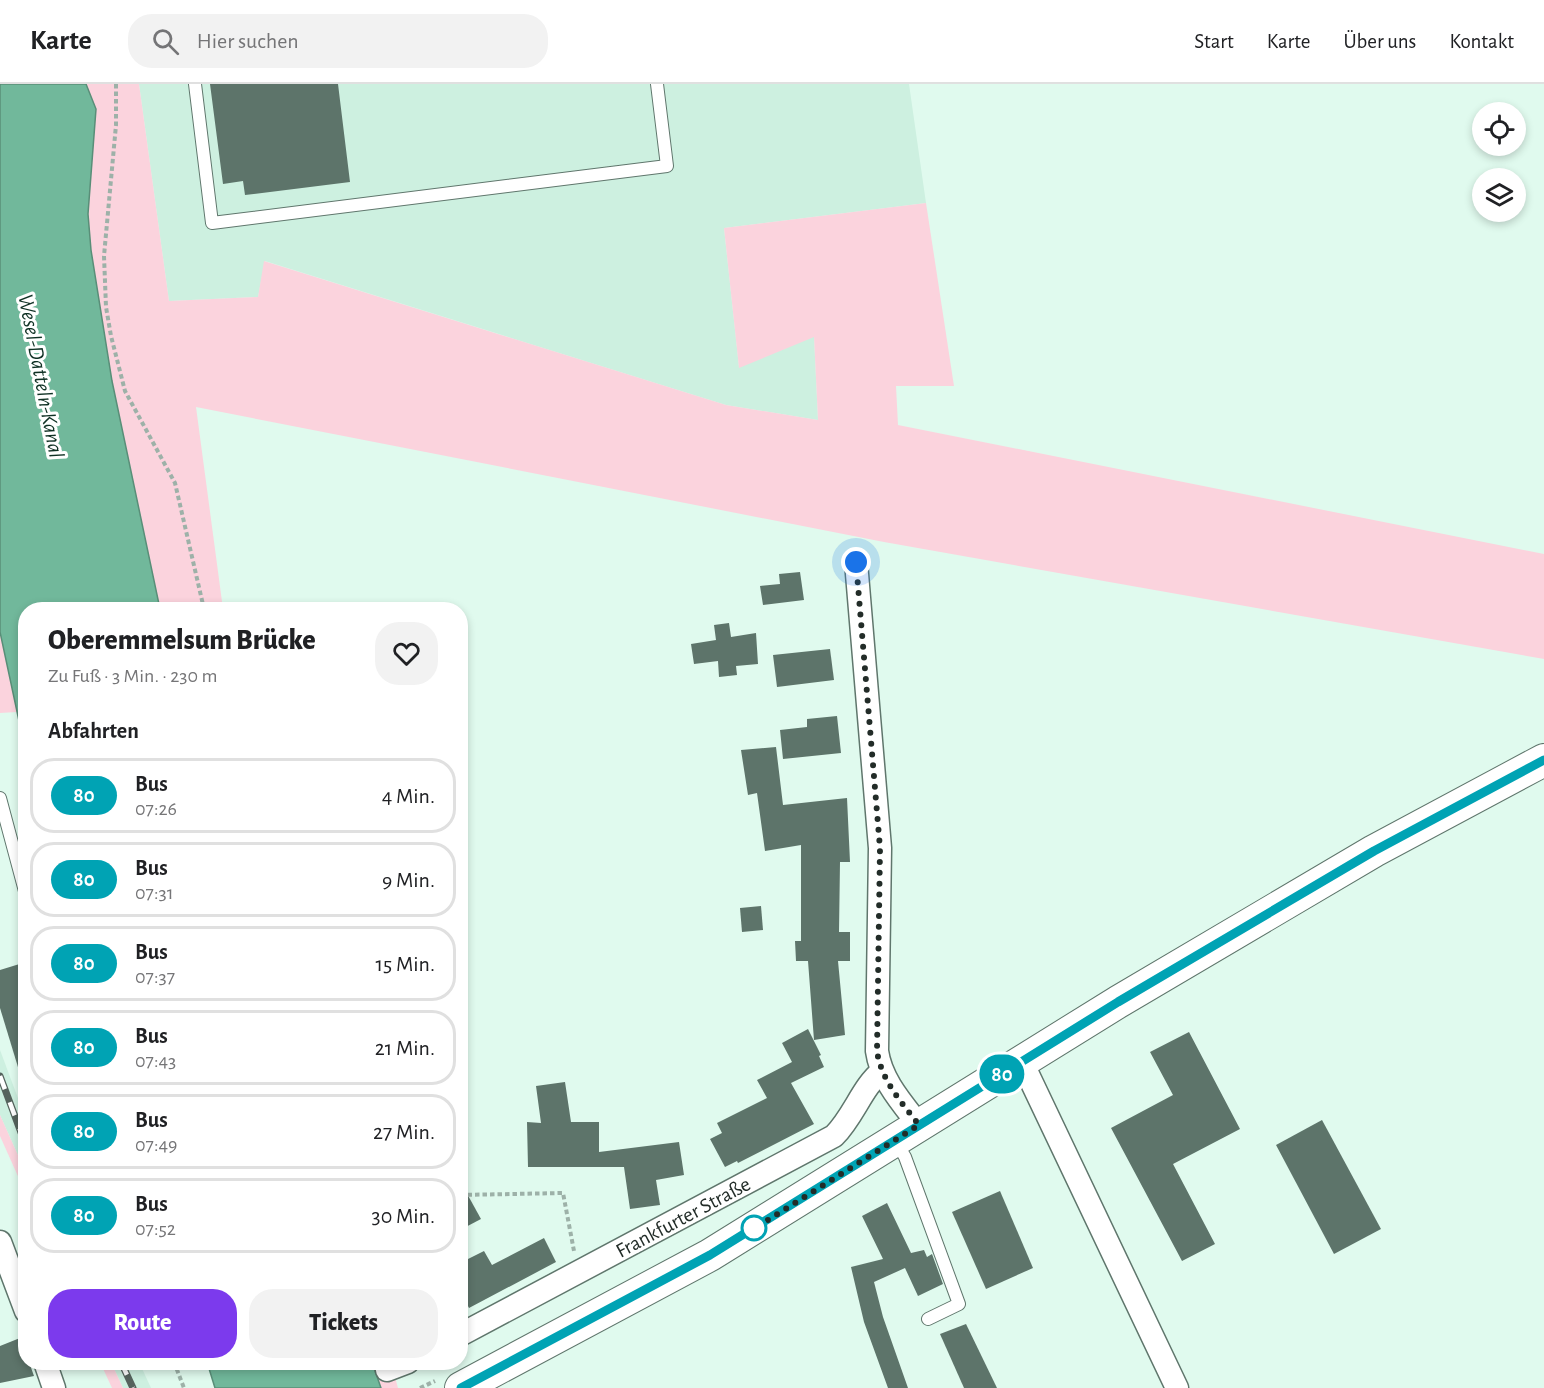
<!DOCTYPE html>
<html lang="de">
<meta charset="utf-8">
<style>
body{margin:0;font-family:"Alegreya Sans",sans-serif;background:#f2f2f2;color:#202124;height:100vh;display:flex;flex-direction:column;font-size:22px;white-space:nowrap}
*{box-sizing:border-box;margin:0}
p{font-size:20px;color:#757577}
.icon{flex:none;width:33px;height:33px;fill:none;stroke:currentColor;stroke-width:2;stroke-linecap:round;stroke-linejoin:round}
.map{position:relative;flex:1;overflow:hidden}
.details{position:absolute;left:18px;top:518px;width:450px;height:768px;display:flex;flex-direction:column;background:#fff;border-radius:24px;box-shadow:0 3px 9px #0003}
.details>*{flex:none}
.badge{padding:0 12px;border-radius:20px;font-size:21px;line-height:39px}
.fabs{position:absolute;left:1472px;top:18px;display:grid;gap:12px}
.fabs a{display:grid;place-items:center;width:54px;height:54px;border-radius:50%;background:#fff;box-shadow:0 3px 9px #0003;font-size:30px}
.you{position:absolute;width:30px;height:30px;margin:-15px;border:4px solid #fff;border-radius:50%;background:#1a73e8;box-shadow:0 0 0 9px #1a73e833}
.map>.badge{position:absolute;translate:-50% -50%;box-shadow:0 0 0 3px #fff}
h2{padding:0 30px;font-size:22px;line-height:54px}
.round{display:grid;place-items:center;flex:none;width:63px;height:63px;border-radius:24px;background:#f2f2f2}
.summary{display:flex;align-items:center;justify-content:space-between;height:102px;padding:0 30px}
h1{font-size:28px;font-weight:800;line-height:45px}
.cta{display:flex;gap:12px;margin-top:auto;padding:12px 30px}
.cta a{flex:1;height:69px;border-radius:24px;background:#7c3aed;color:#fff;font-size:24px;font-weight:800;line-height:69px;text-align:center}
.cta a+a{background:#f2f2f2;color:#202124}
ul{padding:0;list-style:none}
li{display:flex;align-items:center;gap:18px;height:75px;margin:0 12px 9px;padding:0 18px;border:3px solid #e0e0e0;border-radius:24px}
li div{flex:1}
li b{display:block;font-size:22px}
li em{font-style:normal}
li .badge{min-width:66px;font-weight:700;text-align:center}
header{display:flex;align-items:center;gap:36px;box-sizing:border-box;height:84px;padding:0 30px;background:#fff;border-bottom:2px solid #e0e0e0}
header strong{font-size:28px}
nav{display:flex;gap:33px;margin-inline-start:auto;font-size:21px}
.search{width:420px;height:54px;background:#f2f2f2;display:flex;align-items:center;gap:15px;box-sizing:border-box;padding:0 21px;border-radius:24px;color:#757577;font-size:22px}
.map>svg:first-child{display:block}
.built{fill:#cdf0e0}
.green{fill:#fbd3dd}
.water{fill:#71b89b;stroke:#598e78;stroke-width:1.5}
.building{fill:#5d746a}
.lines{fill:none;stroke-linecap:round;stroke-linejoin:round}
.lane-casing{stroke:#5f766c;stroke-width:14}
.street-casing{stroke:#5f766c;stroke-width:25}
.secondary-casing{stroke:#5f766c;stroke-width:34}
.path{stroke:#9db1a8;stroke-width:4;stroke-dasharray:4.5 3;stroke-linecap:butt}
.lane{stroke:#fff;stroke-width:12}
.street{stroke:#fff;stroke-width:22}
.secondary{stroke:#fff;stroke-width:32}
.rail-casing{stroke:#55635d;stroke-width:7}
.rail{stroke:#fff;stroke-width:4.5;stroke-dasharray:14;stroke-linecap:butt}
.line-casing{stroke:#fff;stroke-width:14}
.line{stroke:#00a3b4;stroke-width:9}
.walk{stroke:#222c28;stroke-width:6;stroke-dasharray:0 10.8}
.stop-dot{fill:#fff;stroke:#00a3b4;stroke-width:3}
.labels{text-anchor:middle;stroke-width:6;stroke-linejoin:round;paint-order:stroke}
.street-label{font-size:21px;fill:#222c28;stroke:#fff}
.water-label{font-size:22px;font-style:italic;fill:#0f3124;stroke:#fff}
</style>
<header>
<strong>Karte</strong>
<div class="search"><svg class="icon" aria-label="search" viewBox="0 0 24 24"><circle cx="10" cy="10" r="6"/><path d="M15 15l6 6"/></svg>Hier suchen</div>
<nav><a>Start</a><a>Karte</a><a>Über uns</a><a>Kontakt</a></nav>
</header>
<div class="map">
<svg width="1544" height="1304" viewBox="0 0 1544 1304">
<rect width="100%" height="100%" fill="#e0faee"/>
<g class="built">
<path d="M139,0h770l17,119 -202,25 15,139 75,-31 4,84 -92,-15 -461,-144 -7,36 -89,4z"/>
<path d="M0,966l25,67v54l-25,-56z"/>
<path d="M111,1278h28l12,26h-28z"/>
</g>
<g class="green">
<path d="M86,0h53l30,217 89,-4 6,-36 462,144 92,15 -4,-83 -75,31 -15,-140 202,-25 28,183h-58l2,39 646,129v105l-660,-117 -688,-135 27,202h-63l-48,-228 -21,-131 -3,-36 8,-105z"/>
<path d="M0,548l17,80 -17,1z"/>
<path d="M0,1031l25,56v21l-25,-56z"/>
<path d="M100,1278h11l12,26h-11z"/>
<path d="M372,1278h19l7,26h-17z"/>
</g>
<g class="water">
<path d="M0,0h86l10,25 -8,105 3,36 21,131 48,228h-134l-1,140 -25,-117z"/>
<path d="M207,1278h165l9,26h-166z"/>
</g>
<g class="building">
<path d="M210,0h128l12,98 -105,13 -2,-14 -20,3z"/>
<path d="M800,488l4,28 -41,5 -3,-19 20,-2 -1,-10z"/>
<path d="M729,539l2,14 25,-4 2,31 -22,2 1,9 -18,2 -1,-16 -24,3 -3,-20 25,-4 -2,-15z"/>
<path d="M830,565l4,31 -57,7 -4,-32z"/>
<path d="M837,632l4,37 -58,6 -3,-29 27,-3v-8z"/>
<path d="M776,663l7,58 64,-7 3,64h-10l-1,70h11v29h-12l7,74 -31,5 -6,-79h-12l-1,-20h6v-96l-36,6 -8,-58 -9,2 -7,-45z"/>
<path d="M761,822l2,24 -21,2 -2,-24z"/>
<path d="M26,878v114l-5,1 -21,-69v-38z"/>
<path d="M808,945l13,26 -2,1 5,11 -33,16 23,41 -76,39 -1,-2 -12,6 -15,-28 12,-6 -5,-10 50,-25 -10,-18 35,-18 -10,-19z"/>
<path d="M1189,948l51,97 -67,35 42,80 -33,17 -71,-133 62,-33 -23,-43z"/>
<path d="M565,998l6,40h28v30l80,-10 5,33 -28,5 4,25 -30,4 -6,-42h-96l-1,-45 14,1 -5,-37z"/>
<path d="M1322,1036l59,109 -47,25 -58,-109z"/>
<path d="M460,1097l21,38 -21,11z"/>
<path d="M1000,1107l33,77 -47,21 -34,-77z"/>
<path d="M887,1119l24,50 13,-3 3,7 5,-3 11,30 -25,12 -13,-28 -31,14 9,35 25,71h-20l-24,-66 -13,-55 32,-8 -21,-43z"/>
<path d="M544,1154l12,24 -87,46 -9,-17v-28l24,-12 8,14z"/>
<path d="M966,1240l31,64h-33l-24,-54z"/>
<path d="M20,1254l6,15v9h3l5,14 -34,7v-37z"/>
</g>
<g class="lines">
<g class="lane-casing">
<g id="lane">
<path d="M195,0l17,139 455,-57 -10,-82"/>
<path d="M0,714l26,97"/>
<path d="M895,1056l10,17 54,147 -31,15"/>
</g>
</g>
<g class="street-casing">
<g id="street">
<path d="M856,478l24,286 -3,203c4,29 25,52 42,74"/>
<path d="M1022,978l155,326"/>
<path d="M0,1158l26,69"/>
<path d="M460,1251l374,-199c20,-20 28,-49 48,-65"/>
<path d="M45,1278l9,26"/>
<path d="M387,1286l21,-8"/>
</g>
</g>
<g class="secondary-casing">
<path id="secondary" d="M461,1304l249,-133 408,-253 256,-151 170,-91"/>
</g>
<g class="path">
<path d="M116,0v41l-12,131 2,51 5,29 14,55 50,92 29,126"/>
<path d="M460,1111l103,-2 11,58"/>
<path d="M174,1278l10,26"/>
<path d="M420,1304l15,-7"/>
</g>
<use href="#lane" class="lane"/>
<use href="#street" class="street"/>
<use href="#secondary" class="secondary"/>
<g class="rail-casing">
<g id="rail">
<path d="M0,992l26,70"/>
<path d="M121,1278l12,26"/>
</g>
</g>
<use href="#rail" class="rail"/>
</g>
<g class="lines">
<g class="line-casing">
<path id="line" d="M461,1304l249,-133 408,-253 256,-151 170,-91"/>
</g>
<use href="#line" class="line"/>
<path class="walk" d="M754,1144l-2,2 167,-105c-17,-22 -38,-45 -42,-74l3,-203 -24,-286"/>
</g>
<circle class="stop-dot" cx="754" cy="1144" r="12"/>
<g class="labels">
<g class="street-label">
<text transform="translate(683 1133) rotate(-28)" y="7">Frankfurter Straße</text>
</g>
<g class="water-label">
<text transform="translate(42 292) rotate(79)" y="8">Wesel-Datteln-Kanal</text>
</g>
</g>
</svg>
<div class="fabs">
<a><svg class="icon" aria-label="locate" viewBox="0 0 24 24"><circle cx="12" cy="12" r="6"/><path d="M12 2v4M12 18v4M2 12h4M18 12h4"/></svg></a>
<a><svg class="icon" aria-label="layers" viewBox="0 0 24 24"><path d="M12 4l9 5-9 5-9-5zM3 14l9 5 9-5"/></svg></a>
</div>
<div class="you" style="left:856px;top:478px"></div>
<b class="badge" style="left:1002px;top:990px;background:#00a3b4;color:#fff">80</b>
<section class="details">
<div class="summary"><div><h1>Oberemmelsum Brücke</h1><p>Zu Fuß · 3 Min. · 230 m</p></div><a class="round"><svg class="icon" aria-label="heart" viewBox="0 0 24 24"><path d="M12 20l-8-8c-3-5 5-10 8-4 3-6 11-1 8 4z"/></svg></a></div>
<h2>Abfahrten</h2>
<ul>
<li><span class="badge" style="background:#00a3b4;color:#fff">80</span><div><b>Bus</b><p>07:26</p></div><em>4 Min.</em></li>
<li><span class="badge" style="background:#00a3b4;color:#fff">80</span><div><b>Bus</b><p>07:31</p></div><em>9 Min.</em></li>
<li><span class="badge" style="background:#00a3b4;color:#fff">80</span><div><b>Bus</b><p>07:37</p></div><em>15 Min.</em></li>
<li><span class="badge" style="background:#00a3b4;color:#fff">80</span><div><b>Bus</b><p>07:43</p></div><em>21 Min.</em></li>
<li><span class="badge" style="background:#00a3b4;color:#fff">80</span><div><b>Bus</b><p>07:49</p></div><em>27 Min.</em></li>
<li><span class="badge" style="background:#00a3b4;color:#fff">80</span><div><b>Bus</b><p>07:52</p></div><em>30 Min.</em></li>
</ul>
<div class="cta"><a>Route</a><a>Tickets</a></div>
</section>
</div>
